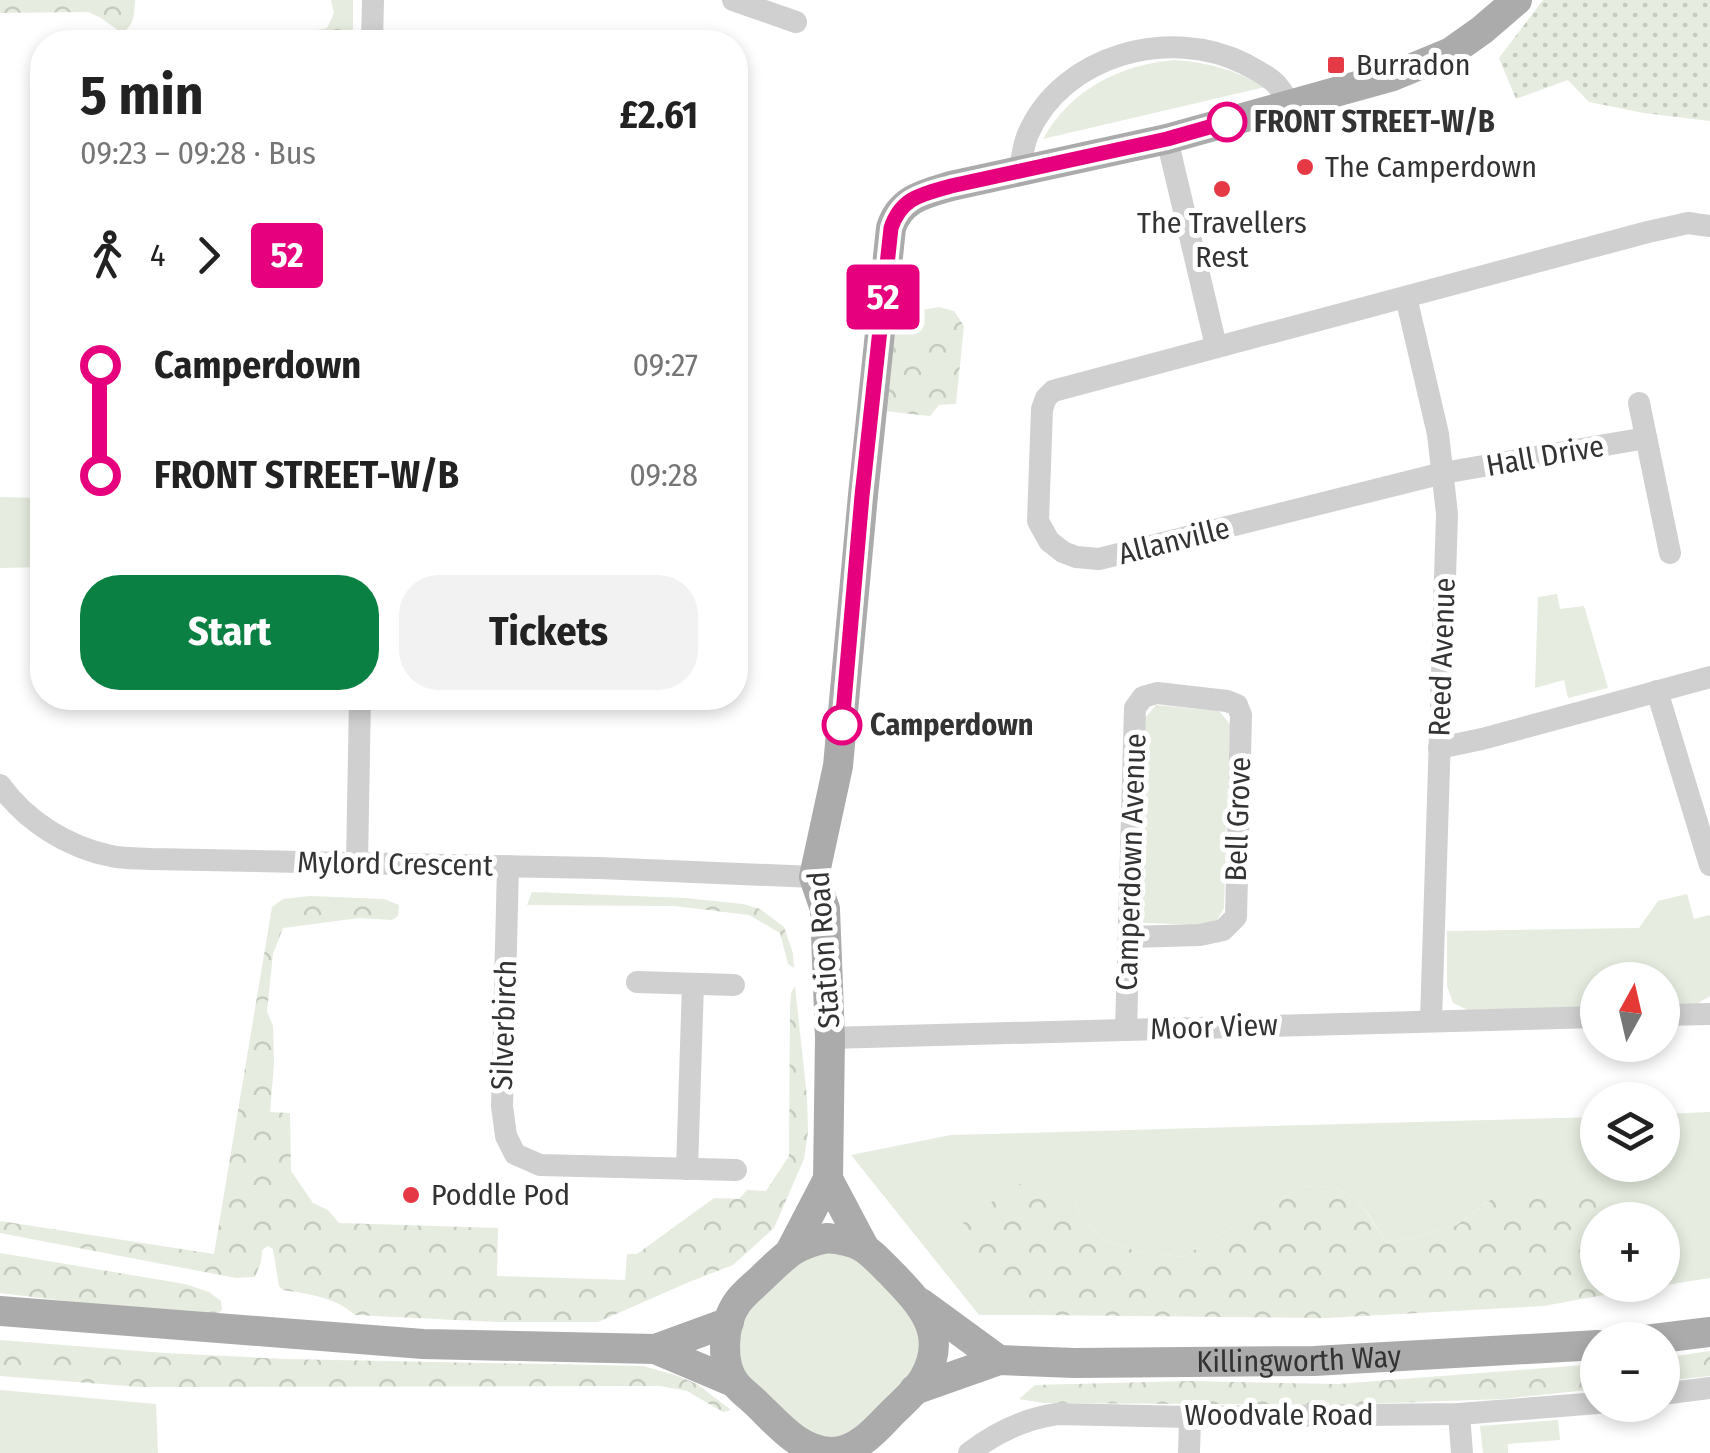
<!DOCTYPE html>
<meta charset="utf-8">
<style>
body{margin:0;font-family:"Fira Sans Condensed",sans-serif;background:#f2f2f2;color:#222;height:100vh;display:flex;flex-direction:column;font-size:38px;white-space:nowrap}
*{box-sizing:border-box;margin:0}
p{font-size:32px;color:#767676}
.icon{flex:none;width:55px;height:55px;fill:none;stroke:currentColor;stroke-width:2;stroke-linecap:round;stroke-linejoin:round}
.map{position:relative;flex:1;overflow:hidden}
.panel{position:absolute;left:30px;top:30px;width:718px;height:680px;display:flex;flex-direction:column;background:#fff;border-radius:40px;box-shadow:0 5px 15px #0003}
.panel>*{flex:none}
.badge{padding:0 20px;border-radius:8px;font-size:35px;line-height:65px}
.needle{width:65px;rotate:8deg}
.controls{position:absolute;left:1580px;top:962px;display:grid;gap:20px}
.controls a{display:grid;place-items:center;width:100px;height:100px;border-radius:50%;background:#fff;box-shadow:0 5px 15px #0003;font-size:50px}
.map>.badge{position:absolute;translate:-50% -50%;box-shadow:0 0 0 5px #fff}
.legs{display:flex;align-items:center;gap:15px;height:110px;padding:0 50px;font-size:32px}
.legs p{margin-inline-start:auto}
.overview{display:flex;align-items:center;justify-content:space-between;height:170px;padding:0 50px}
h1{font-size:55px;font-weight:700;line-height:75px}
.primary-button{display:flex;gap:20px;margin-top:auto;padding:20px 50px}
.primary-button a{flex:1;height:115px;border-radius:40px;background:#0b8043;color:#fff;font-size:40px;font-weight:700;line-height:115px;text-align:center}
.primary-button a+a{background:#f2f2f2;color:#222}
ul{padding:0 50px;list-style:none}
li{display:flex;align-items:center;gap:35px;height:110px;font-size:38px}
li i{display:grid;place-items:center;width:15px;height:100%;margin:0 12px;background:currentColor}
li i::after{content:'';width:25px;height:25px;margin:-12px;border:8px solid;border-radius:50%;background:#fff}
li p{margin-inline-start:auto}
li:first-child i{background:linear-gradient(#0000 50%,currentColor 0)}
li:last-child i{background:linear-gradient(currentColor 50%,#0000 0)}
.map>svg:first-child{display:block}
.grass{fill:#e6ecdf}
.forest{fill:url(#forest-crowns)}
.park{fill:url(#park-dots)}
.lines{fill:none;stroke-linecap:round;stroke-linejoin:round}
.minor{stroke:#d0d0d0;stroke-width:22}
.major{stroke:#ababab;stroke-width:30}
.line-1-casing{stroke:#fff;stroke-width:22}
.line-1{stroke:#e6007e;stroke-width:15}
.poi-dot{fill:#e63946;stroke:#fff;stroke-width:4}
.stop-1-dot{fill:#fff;stroke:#e6007e;stroke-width:5}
.labels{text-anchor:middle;stroke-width:10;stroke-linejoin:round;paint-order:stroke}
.poi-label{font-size:30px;fill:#333;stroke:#fff;text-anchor:start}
.stop-label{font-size:30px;font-weight:bold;fill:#333;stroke:#fff;text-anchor:start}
.street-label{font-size:30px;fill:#333;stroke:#fff}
</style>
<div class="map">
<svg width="1710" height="1453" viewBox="0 0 1710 1453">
<defs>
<pattern id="forest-crowns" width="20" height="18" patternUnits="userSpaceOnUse" patternTransform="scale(2.5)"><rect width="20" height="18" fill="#e6ecdf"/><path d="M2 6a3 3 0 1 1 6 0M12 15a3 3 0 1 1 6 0" fill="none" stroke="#c6cbc0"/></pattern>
<pattern id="park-dots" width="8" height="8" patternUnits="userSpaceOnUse" patternTransform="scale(2.5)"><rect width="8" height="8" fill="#e6ecdf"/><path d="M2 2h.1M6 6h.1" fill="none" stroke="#c6cbc0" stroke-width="1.8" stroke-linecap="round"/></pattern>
</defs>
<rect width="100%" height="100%" fill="#fff"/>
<g class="grass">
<path d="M1174,60c34,2 61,10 91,27l-222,52c27,-49 76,-74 131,-79z"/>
<path d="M0,497l42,1v69l-42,1z"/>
<path d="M1557,594l3,15 24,-3 24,82 -40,10 -4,-18 -29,8 3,-91z"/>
<path d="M1156,705l63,6 11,13 -6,184 -7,12 -12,5 -61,-2 -8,-12 9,-193z"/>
<path d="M1687,894l7,25 15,-4 1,2v79l-15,9 -32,1 -1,-26h-64l-1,27 -129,3 -15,-7 -6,-17v-55l192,-3 19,-27z"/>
<path d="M1710,1112v166l-101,16 1,-9h52v-65h-55l-6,-18 -100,-10 -44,33 -46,14 -25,3c-25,-39 -34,-61 -85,-55l-119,70 -42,-5 -35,-11 -13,-12 -12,-15 -6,-18 -98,66 43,23 21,30h-61l-128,-160 100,-20 646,-18 1,48h64l1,-51z"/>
<path d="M830,1251l27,6 54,53 11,40 -10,26 -52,51 -26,11 -14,1 -26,-11 -54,-61 -3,-28 10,-26 52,-51z"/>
<path d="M0,1390l156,14 2,49h-158z"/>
<path d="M1558,1420l2,20 -52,4v9h-25l-3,-27z"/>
</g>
<g class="forest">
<path d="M0,0h135c-1,14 0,25 -13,33l-21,-15 -13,-6 -88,1z"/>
<path d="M331,0h22v32l-6,10h-57l13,-9 24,-5 7,-15z"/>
<path d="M939,307l15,4 10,15 -8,78 -17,1 -9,11 -45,-5 11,-83 12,-12 10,-5z"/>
<path d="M532,892l153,6 58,6 17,5 24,18 9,26 1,15 -6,-4 -8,-31 -31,-18 -75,-9 -147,-1z"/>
<path d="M310,896l74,3 15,6 -1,11 -6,4 -33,-2 -76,10 -10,26 -6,57 6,15 1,38 -4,48 20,1 1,58 22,32 15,7 11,13 159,5 -1,48 128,4 2,-26h10l77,-56 25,1 8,-9 19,1 23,-35 1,-149 1,-14 4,-7 12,111 1,35 -4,27 -30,69 -41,37 -44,17 -91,40h-101l-142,-7c-20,-18 -46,-21 -72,-25l-4,-4 -6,-37 -5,-3 -6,4 -1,12 -6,15 -19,1 -236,-45v-12l214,33 58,-347 11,-8z"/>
<path d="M1043,1179l31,17 6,18 12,15 13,12 35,11 42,5 119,-70c53,-6 59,17 85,55l25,-3 46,-14 44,-33 68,2 33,8 5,18h-9v65h12l-1,9 -65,12 -217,12 -287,-3 -21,-30 -43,-23 -19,-34 56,-42z"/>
<path d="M0,1253l185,31 24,8 12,9 1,9 -7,6 -43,-2 -172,-21z"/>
<path d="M0,1340l164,13 120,6 359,7 32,9 22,9 34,26 -8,2 -36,-21 -27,-5 -520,1 -140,-11z"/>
<path d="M1710,1351v25l-47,5v-23z"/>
<path d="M1597,1364v25l-94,10 -171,6 -289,-2 -24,-4 16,-14 153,-4 150,3z"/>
</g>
<path class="park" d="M1543,0h167v121l-66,-8 -55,-11 -21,-22 -52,19 -17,-41z"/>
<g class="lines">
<g class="minor">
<path d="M733,0l63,22"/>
<path d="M372,42l1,-42"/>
<path d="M1167,139l49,207"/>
<path d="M1019,172c3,-12 4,-27 9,-38 35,-80 143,-108 217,-70 11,6 24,12 32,21 5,6 9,13 14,19"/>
<path d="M1406,297l32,137 9,80 -16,507"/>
<path d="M1639,403l31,150"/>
<path d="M1646,438l-203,35 -344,86 -23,-2 -13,-5 -14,-11 -11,-20 4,-112 4,-11 7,-7 595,-159 40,-9 22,3"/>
<path d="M1657,691l53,174"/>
<path d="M1439,748l43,-9 228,-62"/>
<path d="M0,785c26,36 67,62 111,71 13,3 27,2 40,3l448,9 215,9"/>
<path d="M357,863l3,-165"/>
<path d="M508,866l-6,240 4,30 9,18 25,11 196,5"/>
<path d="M637,982l97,3"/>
<path d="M1662,1015l48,-1"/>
<path d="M1126,1030l9,-322 8,-11 14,-4 70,8 10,4 4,10 -5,202 -13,13 -23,5 -71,2"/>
<path d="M830,1038l768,-21"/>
<path d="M687,1169l6,-185"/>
<path d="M1662,1394l48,-6"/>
<path d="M1459,1414l3,39"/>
<path d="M969,1453c27,-21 54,-34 88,-39l133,3 269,-3 139,-11"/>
<path d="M1189,1453l1,-36"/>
</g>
<g class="major">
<path d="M828,1179l36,68"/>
<path d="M827,1238c35,3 40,11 64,35 29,30 59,60 33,105 -8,14 -25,27 -36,39 -15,16 -33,35 -57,35 -32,-1 -53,-28 -74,-48 -7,-7 -16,-13 -22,-21 -15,-20 -12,-60 2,-80 7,-10 18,-18 27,-27 23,-22 30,-31 63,-38z"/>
<path d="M791,1250l37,-71 2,-141 -5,-129 -11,-32 24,-111 25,-271 28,-267c9,-29 33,-34 60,-42l216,-47 226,-63 58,-24 31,-22 35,-30"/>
<path d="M921,1303l78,57"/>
<path d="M0,1311l423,33 232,5 78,33"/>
<path d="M1645,1340l65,-8"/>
<path d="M655,1349l74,-27"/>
<path id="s1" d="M914,1390l85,-30 76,3 239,-2 284,-16"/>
</g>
</g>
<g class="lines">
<g class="line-1-casing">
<path id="line-1" d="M842,725l20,-229 29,-268c10,-31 32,-34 60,-42l216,-47 60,-17"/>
</g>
<use href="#line-1" class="line-1"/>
</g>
<g class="poi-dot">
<rect x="1326" y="55" width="20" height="20" rx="5"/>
<circle cx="1305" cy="167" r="10"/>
<circle cx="1222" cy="189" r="10"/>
<circle cx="411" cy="1195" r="10"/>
</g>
<g class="stop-1-dot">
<circle cx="1227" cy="122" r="18"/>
<circle cx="842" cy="725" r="18"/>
</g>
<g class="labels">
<g class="poi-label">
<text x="1356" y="75">Burradon</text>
<text x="1325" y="177">The Camperdown</text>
<text x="1222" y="233" text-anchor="middle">The Travellers<tspan x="1222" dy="34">Rest</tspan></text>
<text x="431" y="1205">Poddle Pod</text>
</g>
<g class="stop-label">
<text x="1254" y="132">FRONT STREET-W/B</text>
<text x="870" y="735">Camperdown</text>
</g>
<g class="street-label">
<text transform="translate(1545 456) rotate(-10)" y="10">Hall Drive</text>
<text transform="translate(1174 541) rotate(-14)" y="10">Allanville</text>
<text transform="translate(1442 657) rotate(-88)" y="10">Reed Avenue</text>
<text transform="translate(1238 819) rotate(-88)" y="10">Bell Grove</text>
<text transform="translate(1131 862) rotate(-88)" y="10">Camperdown Avenue</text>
<text transform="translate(395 864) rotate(1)" y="10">Mylord Crescent</text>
<text transform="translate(824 950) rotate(-94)" y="10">Station Road</text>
<text transform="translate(504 1025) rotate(-88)" y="10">Silverbirch</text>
<text transform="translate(1214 1027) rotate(-2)" y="10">Moor View</text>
<text dy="10" stroke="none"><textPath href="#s1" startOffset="390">Killingworth Way</textPath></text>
<text x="1279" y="1425">Woodvale Road</text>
</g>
</g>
</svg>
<div class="controls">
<a><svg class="needle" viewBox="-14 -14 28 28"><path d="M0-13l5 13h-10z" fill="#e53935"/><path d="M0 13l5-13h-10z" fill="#767676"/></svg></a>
<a><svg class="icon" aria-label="layers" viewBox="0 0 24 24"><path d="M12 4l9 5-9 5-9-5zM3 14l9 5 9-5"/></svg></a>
<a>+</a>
<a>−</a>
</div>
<b class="badge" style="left:883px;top:297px;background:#e6007e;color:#fff">52</b>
<section class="panel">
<div class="overview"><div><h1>5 min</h1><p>09:23 – 09:28 · Bus</p></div><b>£2.61</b></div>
<div class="legs"><svg class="icon" aria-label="walk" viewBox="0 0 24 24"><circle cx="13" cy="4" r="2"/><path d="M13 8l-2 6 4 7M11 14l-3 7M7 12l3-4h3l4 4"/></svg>4<svg class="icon" aria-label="forward" viewBox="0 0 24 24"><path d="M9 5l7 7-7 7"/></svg><b class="badge" style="background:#e6007e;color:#fff">52</b></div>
<ul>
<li><i style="color:#e6007e"></i><b>Camperdown</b><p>09:27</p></li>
<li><i style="color:#e6007e"></i><b>FRONT STREET-W/B</b><p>09:28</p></li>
</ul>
<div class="primary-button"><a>Start</a><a>Tickets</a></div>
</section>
</div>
